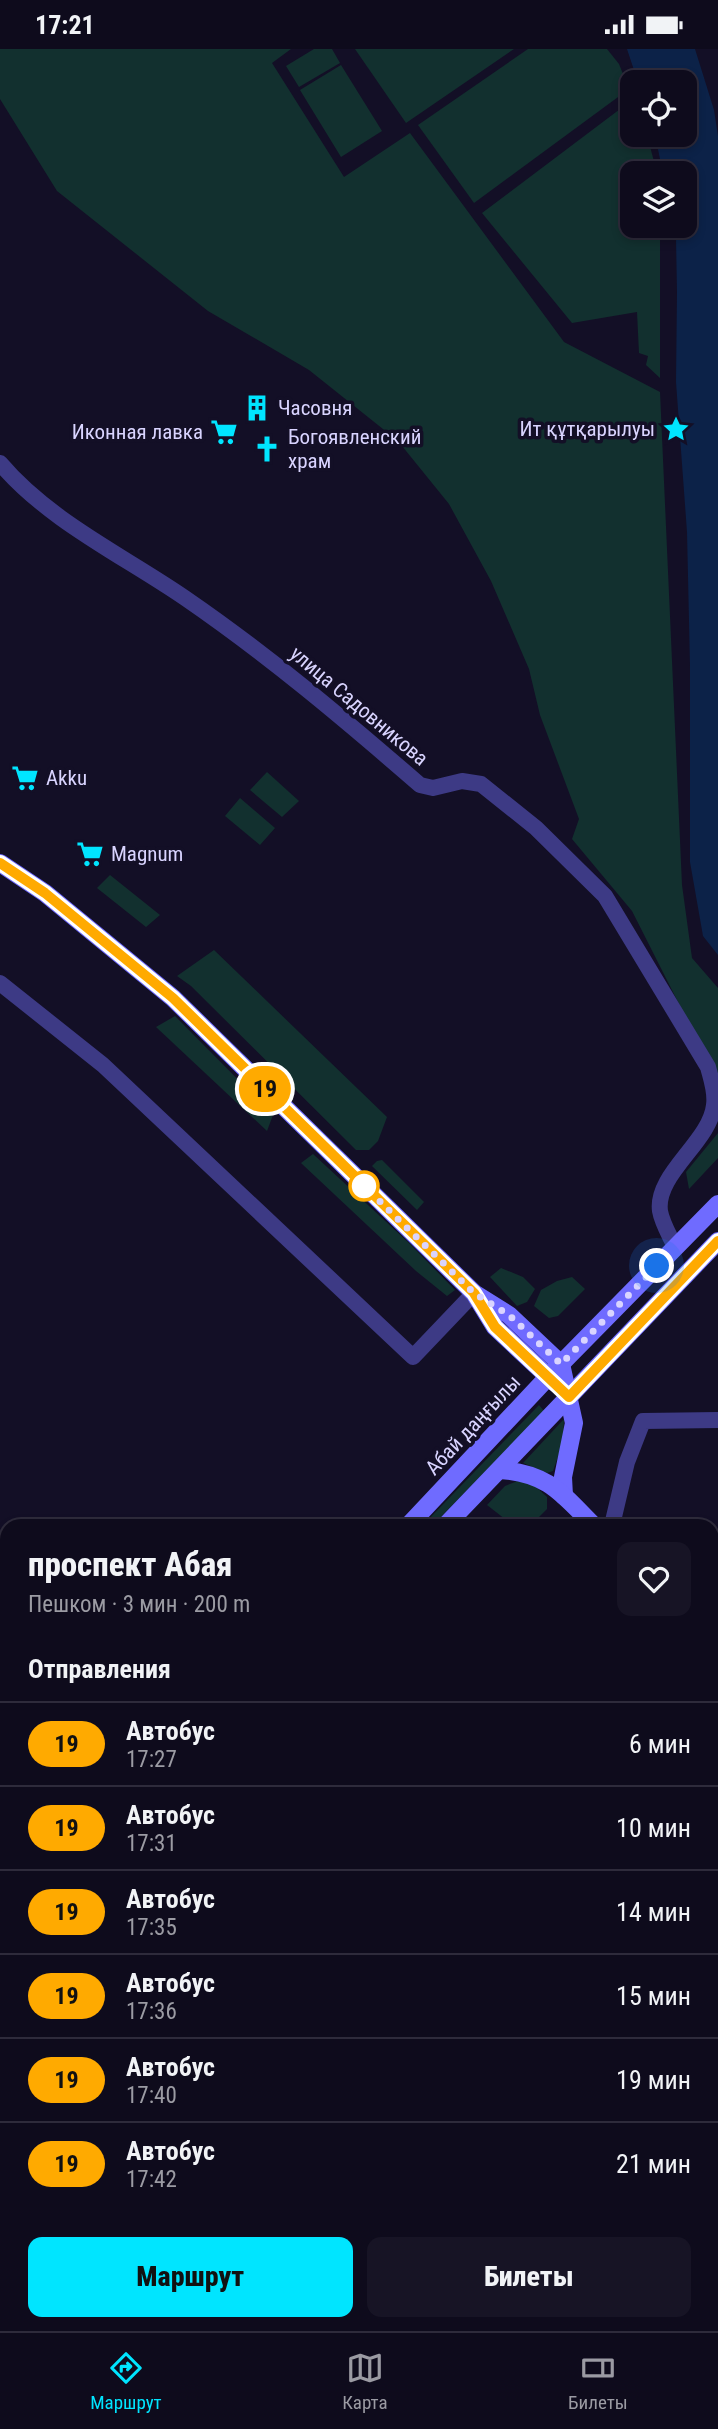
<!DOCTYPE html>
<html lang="ru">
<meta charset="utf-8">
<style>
body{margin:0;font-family:"Roboto Condensed",sans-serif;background:#171425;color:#f1f3f6;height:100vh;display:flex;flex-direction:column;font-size:26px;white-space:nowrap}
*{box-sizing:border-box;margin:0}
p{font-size:23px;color:#9b9ba3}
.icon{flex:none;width:38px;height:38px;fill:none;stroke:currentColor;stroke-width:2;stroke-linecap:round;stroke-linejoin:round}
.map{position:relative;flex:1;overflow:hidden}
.panel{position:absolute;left:0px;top:1470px;width:719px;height:812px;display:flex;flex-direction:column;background:#0e0b1c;border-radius:21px 21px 0 0;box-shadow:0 4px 10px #0003,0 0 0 2px #2e2b3b}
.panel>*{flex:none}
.badge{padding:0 14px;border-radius:23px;font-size:24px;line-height:46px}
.controls{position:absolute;left:620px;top:21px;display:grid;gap:14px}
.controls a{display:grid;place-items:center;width:77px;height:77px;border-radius:14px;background:#0e0b1c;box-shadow:0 4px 10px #0003,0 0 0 2px #2e2b3b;font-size:35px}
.you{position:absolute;width:35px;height:35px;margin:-18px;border:5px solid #fff;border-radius:50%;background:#1a73e8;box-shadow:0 0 0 10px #1a73e833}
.map>.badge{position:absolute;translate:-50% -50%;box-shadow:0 0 0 4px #fff}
h2{padding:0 28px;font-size:26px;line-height:63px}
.round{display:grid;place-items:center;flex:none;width:74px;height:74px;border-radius:14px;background:#171425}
.headline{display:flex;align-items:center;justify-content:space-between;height:119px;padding:0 28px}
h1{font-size:33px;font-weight:800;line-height:52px}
.cta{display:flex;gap:14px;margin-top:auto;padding:14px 28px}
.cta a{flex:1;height:80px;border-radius:14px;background:#00e5ff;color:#111;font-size:28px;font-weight:800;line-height:80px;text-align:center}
.cta a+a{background:#171425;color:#f1f3f6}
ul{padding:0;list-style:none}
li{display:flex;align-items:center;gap:21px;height:84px;padding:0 28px;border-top:2px solid #2e2b3b}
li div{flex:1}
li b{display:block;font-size:26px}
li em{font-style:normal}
li .badge{min-width:77px;font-weight:700;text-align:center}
.status{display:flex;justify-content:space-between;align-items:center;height:49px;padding:0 35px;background:#0e0b1c;direction:ltr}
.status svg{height:19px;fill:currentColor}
.tabs{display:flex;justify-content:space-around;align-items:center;height:98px;border-top:2px solid #2e2b3b;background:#0e0b1c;font-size:19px;color:#9b9ba3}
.tabs a{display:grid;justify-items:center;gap:4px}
.tabs .current{color:#00e5ff}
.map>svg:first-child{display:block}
.green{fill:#12302f}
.water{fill:#0c2248}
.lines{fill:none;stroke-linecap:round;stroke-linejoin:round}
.street{stroke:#3d3a85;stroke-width:16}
.secondary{stroke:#6f6bff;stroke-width:18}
.line-casing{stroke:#fff;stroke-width:16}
.line{stroke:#fa0;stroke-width:10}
.walk{stroke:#d9d4ff;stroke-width:7;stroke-dasharray:0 12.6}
.stop-dot{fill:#fff;stroke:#fa0;stroke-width:3.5}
.labels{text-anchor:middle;stroke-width:7;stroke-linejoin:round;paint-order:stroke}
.poi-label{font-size:21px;fill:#d9d4ff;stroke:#130f26;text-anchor:start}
.street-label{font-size:21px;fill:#d9d4ff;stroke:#130f26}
</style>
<div class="status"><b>17:21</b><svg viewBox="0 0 49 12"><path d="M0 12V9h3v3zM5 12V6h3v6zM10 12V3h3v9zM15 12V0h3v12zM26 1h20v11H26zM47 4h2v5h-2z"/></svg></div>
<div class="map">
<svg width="718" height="2282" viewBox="0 0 718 2282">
<rect width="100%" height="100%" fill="#130f26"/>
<g class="green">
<path d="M0,0h291l-19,14 72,114 66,-44 154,209 96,50 22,493 10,73 26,30v93l-86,-170 -60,-72 7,-20 -39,-104 -11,-46 -38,-88 -42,-77 -51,-63 -89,-71 -101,-59 -151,-120 -57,-92z"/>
<path d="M314,0h18l8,14 -41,24 -13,-21z"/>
<path d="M355,0h159l-108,74z"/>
<path d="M528,0h79l12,15 10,25 -155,114 -56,-78z"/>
<path d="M341,16l41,66 -41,26 -41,-67z"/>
<path d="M632,51v35h15l10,38h-25v53h28v152l-14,-13 2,-9 -9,-3 -2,-41 -65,11 -90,-110z"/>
<path d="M267,723l32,29 -17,16 -32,-27z"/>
<path d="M240,749l35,30 -15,17 -35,-29z"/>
<path d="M110,826l50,40 -14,12 -49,-39z"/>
<path d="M214,901l173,167 -9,24 -9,9h-13l-165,-164 -14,-10z"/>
<path d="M175,967l98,99 -6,16 -111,-104z"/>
<path d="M718,1084v25l-29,31 -3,-17z"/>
<path d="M313,1105l97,90 45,46 -8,6 -31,-25 -115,-108z"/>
<path d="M382,1111l42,42 -7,8 -45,-44 5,-5z"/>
<path d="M501,1219l22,9 12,12 -8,13 -10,4 -27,-29z"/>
<path d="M572,1228l13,12 -27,27 -9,2 -15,-12 7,-16 16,-9z"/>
<path d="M539,1356l5,6 -112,115h-10z"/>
<path d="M564,1370l-1,23 -10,29 -6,2 -24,-10z"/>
<path d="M520,1431l13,4 14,13v12l-17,17h-16l-27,-21 18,-19z"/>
<path d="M718,1779v50l-6,-7v-38z"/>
<path d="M518,2275h75l7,7h-73z"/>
</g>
<path class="water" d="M627,0h68l19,61 4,26v819l-15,-19 -13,-74v-196l-3,-134 -11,-150 1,-90 -1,-54 -3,-12h11v-53h-21l-8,-38h29v-53h-46z"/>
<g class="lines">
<g class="street">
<path d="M0,414c49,58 124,93 185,135 83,57 159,121 235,187l13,3 29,-7 19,3 55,44 69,68 103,171c3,12 8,25 6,38 -4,37 -59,69 -54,106 2,12 10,25 15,36"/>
<path d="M0,934l103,82 310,292 61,-64"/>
<path d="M610,1477l3,-5 14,-59 16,-41 75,-1"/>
<path d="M0,1855l7,-7"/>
</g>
<g class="secondary">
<path d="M0,814l45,30 128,105 301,295 35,22 52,49 13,59 -11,54 1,19"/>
<path d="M476,1247l19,31 60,56"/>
<path d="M500,1421c48,3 62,24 94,56"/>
<path d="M408,1477l140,-149 170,-173"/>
<path d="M445,1477l273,-285"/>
<path d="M712,1593l6,6"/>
<path d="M0,1893l7,-7"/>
<path d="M0,1941l7,-7"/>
</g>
</g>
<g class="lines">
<g class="line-casing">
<path id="line" d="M0,814l45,30 128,105 301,295 21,34 74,70 149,-156"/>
</g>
<use href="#line" class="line"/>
<path class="walk" d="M364,1137l-1,-1 111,108 35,22 52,49 96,-98"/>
</g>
<defs>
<g id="building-bare" transform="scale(2.1)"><path d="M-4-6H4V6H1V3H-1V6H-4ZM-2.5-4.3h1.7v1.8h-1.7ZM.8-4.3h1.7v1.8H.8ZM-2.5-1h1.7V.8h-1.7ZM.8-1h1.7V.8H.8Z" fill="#00e5ff" stroke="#130f26" stroke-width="2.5" paint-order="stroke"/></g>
<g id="sight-bare" transform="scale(2.1)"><path d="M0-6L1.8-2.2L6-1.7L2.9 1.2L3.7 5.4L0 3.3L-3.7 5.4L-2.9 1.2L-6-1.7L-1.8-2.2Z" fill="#00e5ff" stroke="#130f26" stroke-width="2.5" paint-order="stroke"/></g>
<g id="supermarket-bare" transform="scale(2.1)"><path d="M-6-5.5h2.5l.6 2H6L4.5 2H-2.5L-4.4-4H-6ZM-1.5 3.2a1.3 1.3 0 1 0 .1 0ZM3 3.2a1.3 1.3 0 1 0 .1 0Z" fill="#00e5ff" stroke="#130f26" stroke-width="2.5" paint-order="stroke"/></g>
<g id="church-bare" transform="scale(2.1)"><path d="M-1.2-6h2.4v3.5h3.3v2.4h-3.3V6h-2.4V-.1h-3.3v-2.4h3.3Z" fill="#00e5ff" stroke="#130f26" stroke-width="2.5" paint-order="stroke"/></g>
</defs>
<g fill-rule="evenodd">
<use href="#building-bare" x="257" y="359"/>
<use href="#sight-bare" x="676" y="380"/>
<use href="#supermarket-bare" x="224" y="383"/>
<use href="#church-bare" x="267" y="400"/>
<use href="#supermarket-bare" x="25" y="729"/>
<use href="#supermarket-bare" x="90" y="805"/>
</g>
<circle class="stop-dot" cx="364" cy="1137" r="14"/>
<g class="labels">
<g class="poi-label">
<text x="278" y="366">Часовня</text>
<text x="655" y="387" text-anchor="end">Ит құтқарылуы</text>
<text x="203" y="390" text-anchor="end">Иконная лавка</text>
<text x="288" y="395">Богоявленский<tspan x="288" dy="24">храм</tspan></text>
<text x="46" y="736">Akku</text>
<text x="111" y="812">Magnum</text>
</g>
<g class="street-label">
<text transform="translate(359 657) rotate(40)" y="7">улица Садовникова</text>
<text transform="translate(473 1376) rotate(-47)" y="7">Абай даңғылы</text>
</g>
</g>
</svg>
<div class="controls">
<a><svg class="icon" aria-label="locate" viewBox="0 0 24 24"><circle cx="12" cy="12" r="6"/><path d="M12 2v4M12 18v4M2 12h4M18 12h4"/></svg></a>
<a><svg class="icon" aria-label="layers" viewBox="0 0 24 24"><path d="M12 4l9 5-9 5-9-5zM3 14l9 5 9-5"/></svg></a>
</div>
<div class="you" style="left:657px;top:1217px"></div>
<b class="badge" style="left:265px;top:1040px;background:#fa0;color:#111">19</b>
<section class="panel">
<div class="headline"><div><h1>проспект Абая</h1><p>Пешком · 3 мин · 200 m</p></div><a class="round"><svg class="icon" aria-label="heart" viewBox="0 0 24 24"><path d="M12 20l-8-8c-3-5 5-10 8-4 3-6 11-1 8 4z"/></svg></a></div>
<h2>Отправления</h2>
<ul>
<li><span class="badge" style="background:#fa0;color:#111">19</span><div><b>Автобус</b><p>17:27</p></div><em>6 мин</em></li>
<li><span class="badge" style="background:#fa0;color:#111">19</span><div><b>Автобус</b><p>17:31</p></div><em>10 мин</em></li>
<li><span class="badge" style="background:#fa0;color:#111">19</span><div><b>Автобус</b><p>17:35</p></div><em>14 мин</em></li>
<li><span class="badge" style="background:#fa0;color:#111">19</span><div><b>Автобус</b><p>17:36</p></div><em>15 мин</em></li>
<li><span class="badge" style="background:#fa0;color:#111">19</span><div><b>Автобус</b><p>17:40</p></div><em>19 мин</em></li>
<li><span class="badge" style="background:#fa0;color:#111">19</span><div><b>Автобус</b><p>17:42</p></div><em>21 мин</em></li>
</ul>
<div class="cta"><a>Маршрут</a><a>Билеты</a></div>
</section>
</div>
<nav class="tabs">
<a class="current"><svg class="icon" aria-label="directions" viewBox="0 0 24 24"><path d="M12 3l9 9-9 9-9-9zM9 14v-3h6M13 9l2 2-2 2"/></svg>Маршрут</a>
<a><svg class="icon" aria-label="map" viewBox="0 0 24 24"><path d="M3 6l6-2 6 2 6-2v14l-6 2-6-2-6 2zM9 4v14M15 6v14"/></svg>Карта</a>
<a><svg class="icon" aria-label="tickets" viewBox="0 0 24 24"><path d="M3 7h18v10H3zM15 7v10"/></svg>Билеты</a>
</nav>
